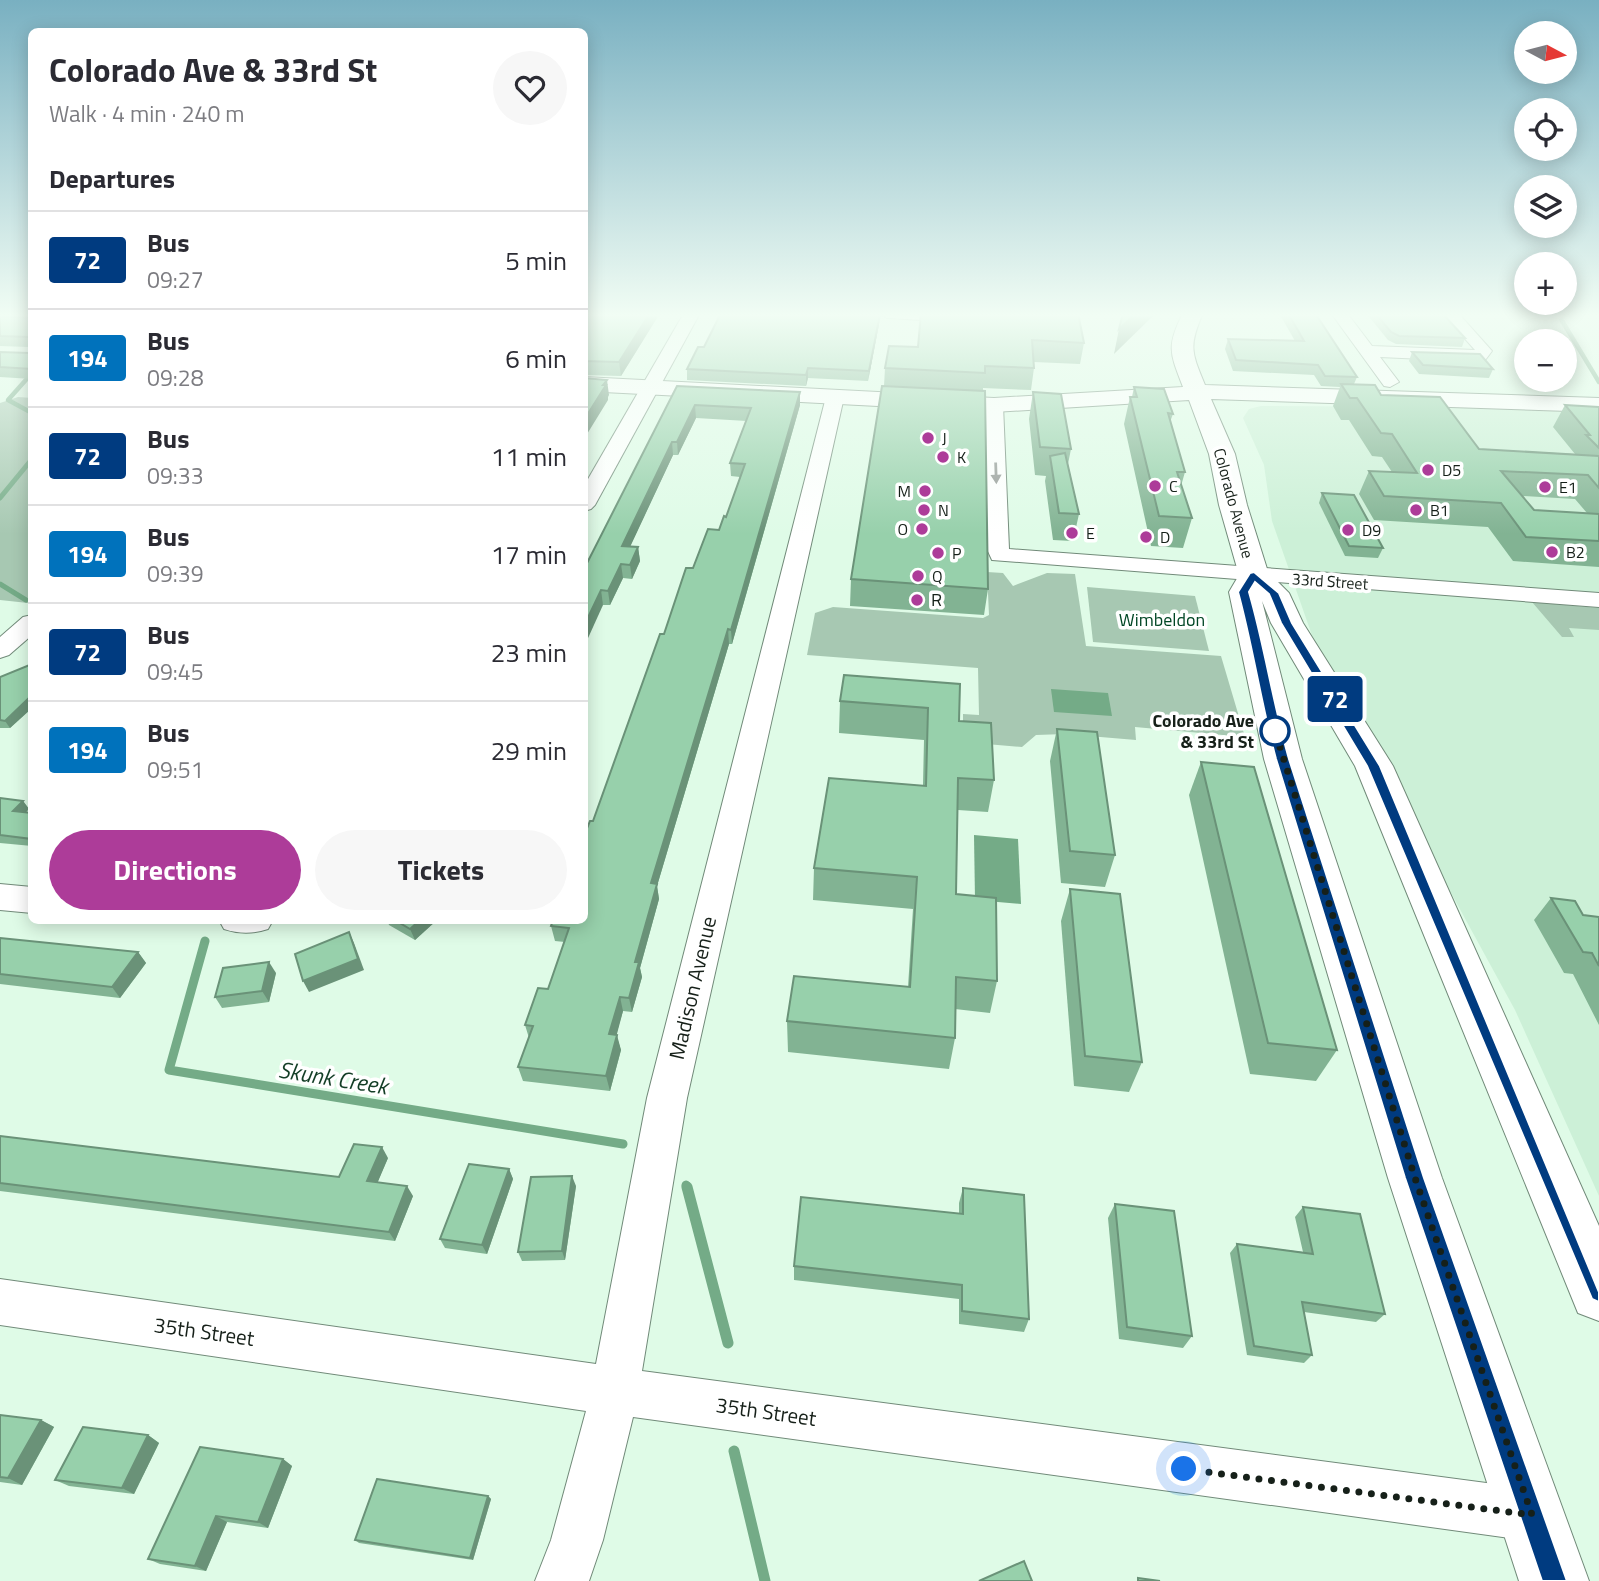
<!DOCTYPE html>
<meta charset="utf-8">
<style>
body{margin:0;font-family:"Titillium Web",sans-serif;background:#f7f7f7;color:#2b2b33;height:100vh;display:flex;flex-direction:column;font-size:26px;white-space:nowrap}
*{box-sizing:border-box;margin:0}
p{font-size:23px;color:#7c7c81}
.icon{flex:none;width:38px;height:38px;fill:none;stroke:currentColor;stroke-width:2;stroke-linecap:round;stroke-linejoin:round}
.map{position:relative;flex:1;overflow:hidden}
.drawer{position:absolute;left:28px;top:28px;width:560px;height:896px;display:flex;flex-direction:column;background:#fff;border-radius:10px;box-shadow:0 4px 18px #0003}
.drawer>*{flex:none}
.badge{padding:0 14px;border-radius:5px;font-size:24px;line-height:46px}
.needle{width:46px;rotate:97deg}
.fabs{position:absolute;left:1514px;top:21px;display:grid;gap:14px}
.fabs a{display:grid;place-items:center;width:63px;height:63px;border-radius:50%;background:#fff;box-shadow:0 4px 18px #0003;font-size:35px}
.you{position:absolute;width:35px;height:35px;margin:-18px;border:5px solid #fff;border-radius:50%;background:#1a73e8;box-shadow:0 0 0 10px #1a73e833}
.map>.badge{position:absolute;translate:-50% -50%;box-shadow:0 0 0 4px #fff}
h2{padding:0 21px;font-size:26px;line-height:63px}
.round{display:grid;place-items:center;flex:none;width:74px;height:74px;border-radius:37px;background:#f7f7f7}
.head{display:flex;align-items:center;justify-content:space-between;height:119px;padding:0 21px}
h1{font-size:33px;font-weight:700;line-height:52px}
.primary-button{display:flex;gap:14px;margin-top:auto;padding:14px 21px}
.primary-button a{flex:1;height:80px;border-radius:42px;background:#ad3c99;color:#fff;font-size:28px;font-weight:700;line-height:80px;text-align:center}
.primary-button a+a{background:#f7f7f7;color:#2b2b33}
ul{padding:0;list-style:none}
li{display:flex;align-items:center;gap:21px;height:98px;padding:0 21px;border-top:2px solid #e1e1e2}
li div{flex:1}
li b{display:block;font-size:26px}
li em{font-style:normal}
li .badge{min-width:77px;font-weight:700;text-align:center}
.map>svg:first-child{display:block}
.built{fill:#ccf0d7}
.green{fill:#a7c8b2}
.water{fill:#74ab87}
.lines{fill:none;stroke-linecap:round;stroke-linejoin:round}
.stream-far3{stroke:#74ab87;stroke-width:4.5}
.stream-far2{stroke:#74ab87;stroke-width:5}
.stream-far1{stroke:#74ab87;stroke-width:9}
.stream{stroke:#74ab87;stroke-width:11}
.street-casing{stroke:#718a79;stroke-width:2}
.secondary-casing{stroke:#718a79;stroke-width:2}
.street{fill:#fff;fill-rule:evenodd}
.secondary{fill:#fff;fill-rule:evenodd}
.wall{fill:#82b393;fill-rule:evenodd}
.shaded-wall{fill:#6a9278}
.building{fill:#97d0ab;stroke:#6a9278;stroke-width:2}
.oneway{fill:#969b98}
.line{fill:#003b80;stroke:#fff;stroke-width:2}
.walk{stroke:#162019;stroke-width:7;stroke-dasharray:0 12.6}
.poi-dot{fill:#ad3c99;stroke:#fff;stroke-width:2.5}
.stop-dot{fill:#fff;stroke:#003b80;stroke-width:3.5}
.labels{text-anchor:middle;stroke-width:7;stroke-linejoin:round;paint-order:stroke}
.far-poi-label{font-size:16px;fill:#162019;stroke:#fff;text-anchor:start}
.far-street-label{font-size:16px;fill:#162019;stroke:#fff}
.poi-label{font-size:18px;fill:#162019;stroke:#fff;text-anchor:start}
.park-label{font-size:18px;fill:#004625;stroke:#fff}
.stop-label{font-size:18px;font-weight:bold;fill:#162019;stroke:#fff;text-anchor:end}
.near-street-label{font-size:21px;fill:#162019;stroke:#fff}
.near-water-label{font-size:23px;font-style:italic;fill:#133e26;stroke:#fff}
</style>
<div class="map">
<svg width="1599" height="1581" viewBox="0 0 1599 1581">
<rect width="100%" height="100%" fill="#dffbe7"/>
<path class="built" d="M1261,406l186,1 152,6v783l-84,-186 -200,-366 -43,-123 -8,-56 -21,-47 6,-9z"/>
<g class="green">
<path d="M18,397l14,1v121l-4,6v10l3,2 1,62 -4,4 -28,-3v-197z"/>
<path d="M987,572l16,1 10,13 34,-13 28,1 11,72 135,10 24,81 -110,-10 1,13 -71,-6 -29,1 -14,12 -59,-5v-28l16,1 -1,-47 -171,-13 8,-42 18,-6 150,11 6,-3z"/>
<path d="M1087,587l108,9 14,55 -116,-9z"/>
<path d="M1532,602l67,6v22l-30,-2 5,9h-12z"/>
</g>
<g class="water">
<path d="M1051,689l57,4 4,23 -58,-4z"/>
<path d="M974,835l44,4 3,65 -46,-4z"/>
</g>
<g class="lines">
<g class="stream-far3">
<path d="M1563,313l-2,6 38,63"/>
<path d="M32,373l-24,27 24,13"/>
</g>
<g class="stream-far2">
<path d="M0,498l32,-39"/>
<path d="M0,584l26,16"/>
</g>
<g class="stream-far1">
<path d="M205,941l-36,129 454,74"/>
<path d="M686,1185l1,4"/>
</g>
<g class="stream">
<path d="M687,1187l41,156"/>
<path d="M734,1451l31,130"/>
</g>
<g class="street-casing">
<g id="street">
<path d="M684,313h16l-105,192 -4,4 -7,2v-25z"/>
<path d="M879,313h161c-16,15 -126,6 -153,5z"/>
<path d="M1331,313h16l25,33 103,4 -33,-37h16l34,38 -6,8 -18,2 -88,-4 19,25 -9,5 -6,-1z"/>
<path d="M835,392l9,5 -157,701 -45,273 890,118 18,8 8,18 -8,18 -18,8 -899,-124 -30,123 -14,41h-54l16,-41 35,-129 -586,-86v-46l596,85 51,-266 179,-701z"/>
<path d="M994,400l9,5 6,144 590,44v14l-607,-47 -6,-13 -1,-142z"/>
<path d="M32,615v20l-23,20 -9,3v-21l23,-20z"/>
<path d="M0,884l32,3v26l-32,-3z"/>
<path d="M219,920h54l-5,9c-15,5 -29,5 -44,0z"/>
</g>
</g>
<g class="secondary-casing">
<path id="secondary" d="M1183,313h20c-15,34 -11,40 2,72l394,13v14l-388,-13 24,55 12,51 21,67 21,21 14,30 90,143 206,460v95l-21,-8 -223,-547 -84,-143 -9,-22 40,158 140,419 147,403h-70l-131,-403 -124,-419 -35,-167 10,-17 -20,-70 -10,-51 -20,-54 -195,12 -410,-21v-14l410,21 189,-11c-13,-34 -17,-40 0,-74z"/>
</g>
<use href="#street" class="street"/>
<use href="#secondary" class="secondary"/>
</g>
<g class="wall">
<path d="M584,313h76l-39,63 -37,-1z"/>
<path d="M921,313l163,30 -4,21 -46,-2v6l-3,22 -48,-2 5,201 -4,26 -134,-9 1,-27 33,-193 1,-18 33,-21z"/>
<path d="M1279,313h36l42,64 -3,7 27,11 98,54 96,5 -22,-27 12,-22 34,2v160l-86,-6 -25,-34 -114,-7 -15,-26 10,-23 23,1 -10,-15 -10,-1 -23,-36h-8l-8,-14 7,-19 -19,-1 -7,-11 -81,-4 -8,-22 3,-10 67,2zM1523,496l52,3 12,14 -53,-3z"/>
<path d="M1366,313h76l23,25 -3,9 -66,-3 -8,-4z"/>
<path d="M880,314l-1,10 -11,57 -60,-3 -2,8 -119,-6v-11l17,-22z"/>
<path d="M0,316l32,2v61l-32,-2v-25l29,1v-6l-29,-1z"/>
<path d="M1412,352l81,17 -4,9 -70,-4 -10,-13z"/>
<path d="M677,386l123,19 -68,239h-3l-72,242 2,13 -19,69 2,9 -10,35 -9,-1 -7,24 5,15 -11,41 -87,-10 -5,-14 11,-29 -4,-13 23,-36 17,-47 -10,-1 -4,-15 42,-105 71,-187 29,-66 26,-38 7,-13 14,-40 -9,-1 -1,-13 17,-42 -51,-3 -18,37h-5l-43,91 8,1 2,14 -8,18 -9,-1 -13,27h-7l-19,-36z"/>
<path d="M1134,387l39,27 -3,8 15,50 -4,14 11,32 -9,30 -32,-2 -27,-122 6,-27h2z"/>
<path d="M1033,392l38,57 -3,15 11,50 -6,27 -20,-1 -8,-59 1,-5 -11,-1 -6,-56z"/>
<path d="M1322,493l61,55 -5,10 -33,-2 -26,-53z"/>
<path d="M32,664v44l-22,20h-10v-51z"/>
<path d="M844,675l115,46 35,59 -6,32 -30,-2 -2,84 41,87 -7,32 -35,-4v29l-6,31 -161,-17 -1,-31 121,-34 5,-78 -100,-9 1,-32 109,-83 1,-45 -85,-7 1,-32z"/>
<path d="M1057,729l58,126 -10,32 -44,-4 -11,-122z"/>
<path d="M1201,762l136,288 -21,31 -66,-7 -61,-279z"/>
<path d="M0,798l23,3 6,8 -4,4h7v33l-32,-3z"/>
<path d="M1070,889l72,173 -13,30 -55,-6 -13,-165z"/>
<path d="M1551,898l32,17 16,2v108l-26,-51 -9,-1 -30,-53z"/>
<path d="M387,920h50l-22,20 -26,-15z"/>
<path d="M0,938l138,14 8,11 -26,35 -120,-14z"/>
<path d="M276,973l-7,29 -47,6 -7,-11z"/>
<path d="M0,1136l339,41 49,-19 -11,25 36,13 -18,45 -395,-50z"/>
<path d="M509,1169l4,10 -26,75 -42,-6 -5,-9z"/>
<path d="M576,1186l-11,74 -43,1 -4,-9z"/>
<path d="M963,1188l66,131 -5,13 -65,-8v-25l-165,-19v-14l165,-52v-11z"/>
<path d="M1115,1204l77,132 -9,12 -64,-9 -11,-121z"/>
<path d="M1303,1207l82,107 -9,8 -72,-10 8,43 -8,8 -57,-8 -17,-102 7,-9 66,8 -8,-35z"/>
<path d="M0,1415l41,5 13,7 -32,58 -22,-3z"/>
<path d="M148,1435l11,8 -25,51 -65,-8 -14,-6z"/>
<path d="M283,1459l9,7 -24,62 -41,-6 -21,49 -46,-7 -12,-5z"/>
<path d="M488,1496l3,3 -18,61 -114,-17 -4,-3z"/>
</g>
<g class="shaded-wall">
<path d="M650,313h10l-39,63 -2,-14z"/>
<path d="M1136,313h20l-42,41 5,-25z"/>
<path d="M880,314l-1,10 -11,57 1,-10z"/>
<path d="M808,368v10l-2,8v-11z"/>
<path d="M607,380l2,15 -1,2v3l-24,39v-19z"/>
<path d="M800,392v13l-68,239 -1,-14z"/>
<path d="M695,405l1,13 -18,37 -1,-13z"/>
<path d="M672,442l1,13 -49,105 -2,-14z"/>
<path d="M638,547l2,14 -8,18 -2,-14z"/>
<path d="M621,564l2,14 -13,27 -2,-14z"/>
<path d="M601,590l2,15 -19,42v-21z"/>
<path d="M728,629l1,15 -72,242 2,13 -19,69 2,9 -10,35 -3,-14 6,-36 16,-79z"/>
<path d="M585,649l3,14 -4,8v-21z"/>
<path d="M32,695v13l-22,20 -5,-7z"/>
<path d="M23,801l6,8 -10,10 -6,-8z"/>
<path d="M420,920h17l-22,20 -5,-11z"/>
<path d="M349,932l5,11 10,27 -55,22 -6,-11z"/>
<path d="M138,952l8,11 -26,35 -8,-11z"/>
<path d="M269,962l7,11 -7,29 -7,-11z"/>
<path d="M620,997l3,14 -10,38 -4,-15z"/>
<path d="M617,1035l4,15 -11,41 -4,-15z"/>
<path d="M382,1147l6,11 -14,33 -7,-10z"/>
<path d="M509,1169l4,10 -26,75 -5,-9z"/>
<path d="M572,1176l4,10 -11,74 -3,-9z"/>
<path d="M407,1186l6,10 -18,45 -6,-9z"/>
<path d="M41,1420l13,7 -32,58 -14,-7z"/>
<path d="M148,1435l11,8 -25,51 -12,-6z"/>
<path d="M283,1459l9,7 -24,62 -10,-6z"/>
<path d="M488,1496l3,3 -18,61 -3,-2z"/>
<path d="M216,1516l11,6 -21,49 -11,-5z"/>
</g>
<g class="building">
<path d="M584,313h66l-31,49 -35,-1z"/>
<path d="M721,313h129l30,1 -11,57 -61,-3 -2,7 -119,-6 11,-22h6z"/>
<path d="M921,313h157l6,30 -52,-3 2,28 -49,-2v7l-100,-5 4,-22 29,1z"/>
<path d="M1123,313h13l-17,16z"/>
<path d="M1288,313h27l42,64 -32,-1 -7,-11 -82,-5 -8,-21 76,2z"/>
<path d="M1375,313h67l23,25 -66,-2 -8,-4z"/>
<path d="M0,316l32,2v51l-32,-2v-15l29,1v-16l-29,-1z"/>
<path d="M1412,352l68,2 13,15 -70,-4z"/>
<path d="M584,378l23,2 -4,5h3l-22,35z"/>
<path d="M1341,384l34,1 6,10 59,2 39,52 120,7v32l-11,-13 -87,-4 33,39 65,4v27l-73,-4 -25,-34 -117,-7 -15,-25 48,2 -25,-39 -11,-1 -24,-35h-7z"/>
<path d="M677,386l123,6 -69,238 -3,-1 -77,254 6,1 -22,78h4l-10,36 -9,-1 -11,37 8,1 -11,41 -88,-9 15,-41 -8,-1 13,-37 10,1 21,-61 -18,-2 2,-6h31v-84l6,-15h3l67,-187h4l22,-66h7l15,-39 11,1 5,-14 2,1 19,-53 -15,-1 21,-55 -56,-3 -18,37h-5l-50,104 16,1 -8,18 -9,-1 -13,27 -7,-1 -17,36v-57z"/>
<path d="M882,386l103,5 3,198 -137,-10z"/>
<path d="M1134,387l30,2 9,25 -5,-1 17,59h-8l15,46 -33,-2 -29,-119h7z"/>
<path d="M1033,392l28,2 10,55 -31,-2z"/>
<path d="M1565,405l34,2v41l-13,-13h4z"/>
<path d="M1065,453l14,61 -20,-1 -9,-57z"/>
<path d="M1322,493l32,2 29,53 -34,-2z"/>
<path d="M32,664v31l-27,26 -5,-1v-43z"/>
<path d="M844,675l116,9 -1,37 32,2 3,57 -36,-2 -2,116 40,4 1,83 -41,-4 -1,61 -168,-17 7,-45 116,11 7,-110 -103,-9 15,-90 97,8 2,-78 -88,-7z"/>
<path d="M1057,729l40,3 18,123 -45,-4z"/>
<path d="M1201,762l53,5 83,283 -69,-7z"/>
<path d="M0,798l23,3 -10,10 19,2v26l-32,-4z"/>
<path d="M1070,889l50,5 22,168 -57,-6z"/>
<path d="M1551,898l24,3 8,14 16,2v49l-7,-13 -9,-1z"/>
<path d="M395,920h25l-10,9z"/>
<path d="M349,932l9,27 -55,22 -8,-27z"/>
<path d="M0,938l138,14 -26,35 -112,-13z"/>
<path d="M269,962l-7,29 -47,6 8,-29z"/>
<path d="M0,1136l339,41 15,-33 28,3 -15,34 40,5 -18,46 -389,-49z"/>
<path d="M469,1164l40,5 -27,76 -42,-6z"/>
<path d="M572,1176l-10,75 -44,1 13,-75z"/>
<path d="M963,1188l61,7 5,124 -67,-8v-26l-168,-19 7,-69 162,17z"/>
<path d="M1115,1204l59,7 18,125 -65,-9z"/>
<path d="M1303,1207l57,7 25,100 -83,-12 10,53 -58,-9 -17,-102 76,10z"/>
<path d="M0,1415l41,5 -33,58 -8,-1z"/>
<path d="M83,1427l65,8 -26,53 -67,-8z"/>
<path d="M200,1447l83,12 -25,63 -42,-6 -21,50 -47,-7z"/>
<path d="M377,1479l111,17 -18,62 -115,-18z"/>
<path d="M1024,1561l8,20h-53z"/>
<path d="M1138,1578l22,3h-22z"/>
</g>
<defs><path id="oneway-solid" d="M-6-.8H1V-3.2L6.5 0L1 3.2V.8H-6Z" transform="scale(1.75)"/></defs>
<use class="oneway" href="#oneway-solid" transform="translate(996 473) rotate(88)"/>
<linearGradient id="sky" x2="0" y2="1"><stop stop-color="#79b0c1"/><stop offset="0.59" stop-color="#f1fdf4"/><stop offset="1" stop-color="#f1fdf4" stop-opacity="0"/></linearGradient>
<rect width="1599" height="534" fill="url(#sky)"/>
<path class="line" d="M1254,572l25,21 13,30 88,143 219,526v10l-7,-3 -225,-533 -86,-143 -12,-29 -14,-12 -6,10c16,55 24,112 40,167l135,419 143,403h-25l-137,-403 -129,-419c-15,-55 -23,-112 -38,-167l12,-19z"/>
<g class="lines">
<path class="walk" d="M1184,1469l348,46 -117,-337 -140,-447"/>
</g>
<g class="poi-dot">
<circle cx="928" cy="438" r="7"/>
<circle cx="943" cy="457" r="7"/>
<circle cx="1428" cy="470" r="7"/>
<circle cx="1155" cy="486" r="7"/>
<circle cx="1545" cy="487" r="7"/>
<circle cx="925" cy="491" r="7"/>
<circle cx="924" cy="510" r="7"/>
<circle cx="1416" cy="510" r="7"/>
<circle cx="922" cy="529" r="7"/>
<circle cx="1348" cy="530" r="7"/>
<circle cx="1072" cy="533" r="7"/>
<circle cx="1146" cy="537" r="7"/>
<circle cx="1552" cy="552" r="7"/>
<circle cx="938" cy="553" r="7"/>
<circle cx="918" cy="576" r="7"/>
<circle cx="917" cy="600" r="7"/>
</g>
<circle class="stop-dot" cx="1275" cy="731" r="14"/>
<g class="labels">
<g class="far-poi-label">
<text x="942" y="444">J</text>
<text x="957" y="463">K</text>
<text x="1442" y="476">D5</text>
<text x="1169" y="492">C</text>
<text x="1559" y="493">E1</text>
<text x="911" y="497" text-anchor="end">M</text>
<text x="938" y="516">N</text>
<text x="1430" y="516">B1</text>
<text x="908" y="535" text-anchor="end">O</text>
<text x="1362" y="536">D9</text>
<text x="1086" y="539">E</text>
<text x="1160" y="543">D</text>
<text x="1566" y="558">B2</text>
<text x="952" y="559">P</text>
<text x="932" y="582">Q</text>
</g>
<g class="far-street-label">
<text transform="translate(1234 503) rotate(75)" y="6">Colorado Avenue</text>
<text transform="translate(1330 581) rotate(4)" y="6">33rd Street</text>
</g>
<g class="poi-label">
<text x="931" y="606">R</text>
</g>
<g class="park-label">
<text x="1162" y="626">Wimbeldon</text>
</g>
<g class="stop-label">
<text x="1254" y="727">Colorado Ave<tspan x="1254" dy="21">&amp; 33rd St</tspan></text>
</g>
<g class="near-street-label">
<text transform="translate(693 988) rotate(-77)" y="7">Madison Avenue</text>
<text transform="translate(204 1332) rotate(8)" y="7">35th Street</text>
<text transform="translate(766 1412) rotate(8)" y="7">35th Street</text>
</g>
<g class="near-water-label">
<text transform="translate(333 1078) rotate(9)" y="8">Skunk Creek</text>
</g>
</g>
</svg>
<div class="fabs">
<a><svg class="needle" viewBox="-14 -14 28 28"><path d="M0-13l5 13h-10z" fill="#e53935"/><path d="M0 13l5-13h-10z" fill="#7c7c81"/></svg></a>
<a><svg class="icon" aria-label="locate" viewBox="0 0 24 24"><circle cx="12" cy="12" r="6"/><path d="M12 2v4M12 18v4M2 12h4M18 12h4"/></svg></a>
<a><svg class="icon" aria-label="layers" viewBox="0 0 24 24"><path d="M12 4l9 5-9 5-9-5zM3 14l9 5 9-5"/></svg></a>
<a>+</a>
<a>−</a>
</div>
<div class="you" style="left:1184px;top:1469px"></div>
<b class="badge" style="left:1335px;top:699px;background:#003b80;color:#fff">72</b>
<section class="drawer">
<div class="head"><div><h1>Colorado Ave &amp; 33rd St</h1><p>Walk · 4 min · 240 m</p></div><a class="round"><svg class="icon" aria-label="heart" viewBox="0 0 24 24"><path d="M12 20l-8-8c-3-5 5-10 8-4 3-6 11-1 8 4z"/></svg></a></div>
<h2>Departures</h2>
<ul>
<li><span class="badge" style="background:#003b80;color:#fff">72</span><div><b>Bus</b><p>09:27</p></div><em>5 min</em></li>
<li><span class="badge" style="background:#0072bc;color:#fff">194</span><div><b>Bus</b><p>09:28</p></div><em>6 min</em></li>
<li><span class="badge" style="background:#003b80;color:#fff">72</span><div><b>Bus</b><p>09:33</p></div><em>11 min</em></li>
<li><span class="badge" style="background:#0072bc;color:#fff">194</span><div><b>Bus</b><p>09:39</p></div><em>17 min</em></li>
<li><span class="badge" style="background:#003b80;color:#fff">72</span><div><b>Bus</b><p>09:45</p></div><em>23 min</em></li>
<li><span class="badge" style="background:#0072bc;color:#fff">194</span><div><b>Bus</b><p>09:51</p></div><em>29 min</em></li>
</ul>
<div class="primary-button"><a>Directions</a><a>Tickets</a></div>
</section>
</div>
